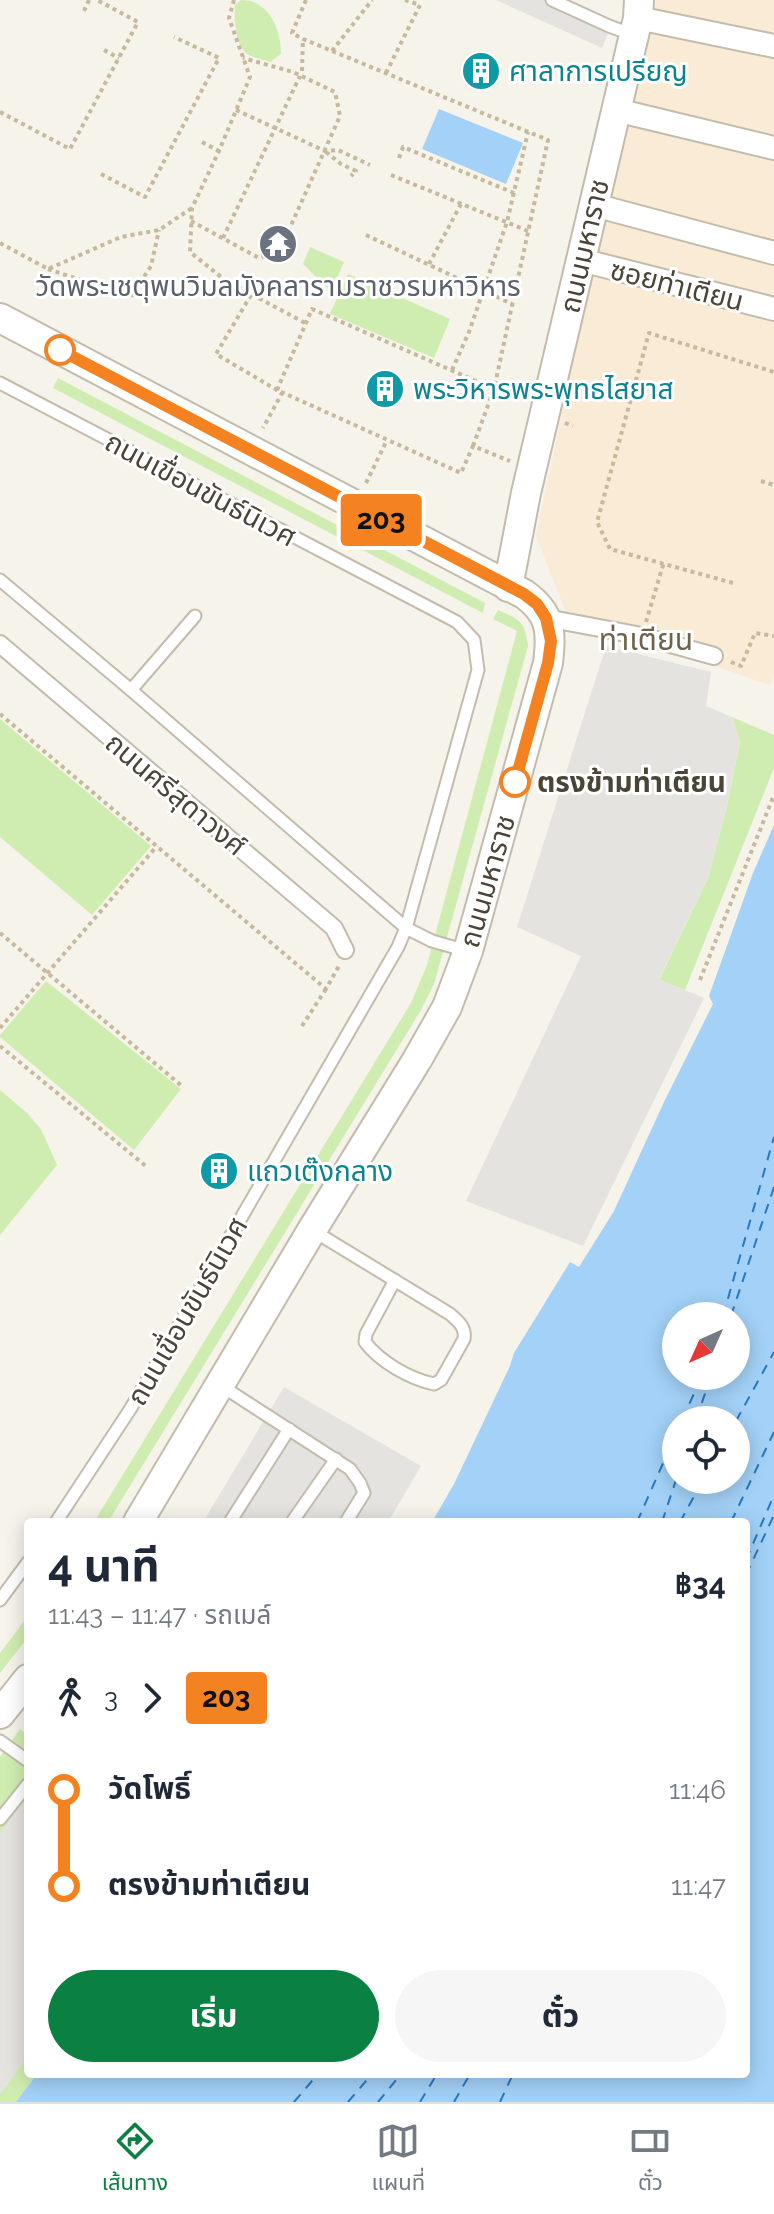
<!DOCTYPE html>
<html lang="th">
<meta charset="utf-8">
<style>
body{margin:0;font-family:Raleway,"Noto Sans Thai",sans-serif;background:#f6f6f7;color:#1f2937;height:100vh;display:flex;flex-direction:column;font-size:30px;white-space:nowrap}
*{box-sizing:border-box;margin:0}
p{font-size:26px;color:#747a83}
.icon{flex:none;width:44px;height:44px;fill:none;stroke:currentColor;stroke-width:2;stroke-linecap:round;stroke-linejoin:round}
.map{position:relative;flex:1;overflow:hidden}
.details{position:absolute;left:24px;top:1518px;width:726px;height:560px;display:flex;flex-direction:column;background:#fff;border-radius:8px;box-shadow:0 4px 20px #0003}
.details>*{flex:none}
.badge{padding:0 16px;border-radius:6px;font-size:28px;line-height:52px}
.needle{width:52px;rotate:225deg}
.tools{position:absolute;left:662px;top:1302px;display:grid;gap:16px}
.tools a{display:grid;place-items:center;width:88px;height:88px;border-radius:50%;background:#fff;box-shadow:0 4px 20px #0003;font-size:40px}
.map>.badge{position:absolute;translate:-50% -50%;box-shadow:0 0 0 4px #fff}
.legs{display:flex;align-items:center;gap:12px;height:88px;padding:0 24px;font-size:26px}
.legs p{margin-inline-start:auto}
.summary{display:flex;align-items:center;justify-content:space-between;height:136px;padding:0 24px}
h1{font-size:44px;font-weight:700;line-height:60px}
.primary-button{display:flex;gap:16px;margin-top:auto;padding:16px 24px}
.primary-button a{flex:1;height:92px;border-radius:48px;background:#0b8043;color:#fff;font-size:32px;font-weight:700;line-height:92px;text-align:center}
.primary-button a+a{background:#f6f6f7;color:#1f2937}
ul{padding:0 24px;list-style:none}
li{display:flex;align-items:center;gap:28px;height:96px;font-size:30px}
li i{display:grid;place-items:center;width:12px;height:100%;margin:0 10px;background:currentColor}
li i::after{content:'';width:20px;height:20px;margin:-10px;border:6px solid;border-radius:50%;background:#fff}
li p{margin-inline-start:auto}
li:first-child i{background:linear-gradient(#0000 50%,currentColor 0)}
li:last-child i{background:linear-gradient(currentColor 50%,#0000 0)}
.tab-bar{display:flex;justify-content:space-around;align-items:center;height:112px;border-top:2px solid #e0e1e3;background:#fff;font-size:22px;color:#747a83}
.tab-bar a{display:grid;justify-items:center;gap:4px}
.tab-bar .selected{color:#0b8043}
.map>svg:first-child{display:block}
.commercial{fill:#f9ebd5}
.green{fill:#cfedb1}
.parking{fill:#e5e3df}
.water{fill:#a3d1f7;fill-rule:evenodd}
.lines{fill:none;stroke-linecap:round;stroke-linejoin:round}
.ferry{stroke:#2679c2;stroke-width:2;stroke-dasharray:10 8;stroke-linecap:butt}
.service-casing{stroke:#c3bcac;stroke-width:15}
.pedestrian-casing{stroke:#c3bcac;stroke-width:20}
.minor-casing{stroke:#c3bcac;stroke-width:26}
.tertiary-casing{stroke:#c3bcac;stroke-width:32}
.path{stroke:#c6b99c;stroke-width:4;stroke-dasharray:4 4;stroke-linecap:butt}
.service{stroke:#fff;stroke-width:11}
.pedestrian{stroke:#fff;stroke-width:16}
.minor{stroke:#fff;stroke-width:22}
.tertiary{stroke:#fff;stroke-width:28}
.line-1-casing{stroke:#fff;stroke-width:18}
.line-1{stroke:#f58220;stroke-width:12}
.stop-1-dot{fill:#fff;stroke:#f58220;stroke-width:4}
.labels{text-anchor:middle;stroke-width:6;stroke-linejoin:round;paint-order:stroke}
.culture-label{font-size:28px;fill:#0d838f;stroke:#fff;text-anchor:start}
.street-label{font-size:28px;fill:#4b4537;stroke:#fff}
.worship-label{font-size:28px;fill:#5b616d;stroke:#fff}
.stop-label{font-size:28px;font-weight:bold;fill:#4b4537;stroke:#fff;text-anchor:start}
.neighbourhood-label{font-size:30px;fill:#6f634e;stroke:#fff}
</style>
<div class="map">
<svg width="774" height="2102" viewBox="0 0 774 2102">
<rect width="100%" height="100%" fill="#f6f3eb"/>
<path class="commercial" d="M656,0h118v674l-4,11 -203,-70 -31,-79 62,-292 57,-236z"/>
<g class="green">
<path d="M241,0c28,0 40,29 40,54l-11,8c-8,-3 -20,-4 -26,-11 -9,-10 -10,-33 -9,-46z"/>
<path d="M310,247l34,15 -13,30 -28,-28z"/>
<path d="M348,274l102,45 -16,39 -104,-44z"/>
<path d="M58,378l427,225 -2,10 -430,-225z"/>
<path d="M498,610c22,10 27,11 30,36l-94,338 -13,26 -313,512h-14l317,-519 16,-38 90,-334 -24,-12z"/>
<path d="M732,717l42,18v33l-89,222 -26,-10 49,-102 19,-72 13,-64z"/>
<path d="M0,719l151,127 -59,69 -92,-78z"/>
<path d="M46,981l135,108 -47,61 -134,-113v-2z"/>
<path d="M0,1090l27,23 14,16 16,36 -57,70z"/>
<path d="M28,1616v21l-28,36v-20z"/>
<path d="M20,1729l8,6v339h9l-21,28h-16v-345z"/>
</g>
<g class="parking">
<path d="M496,0h53l61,28 -8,20z"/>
<path d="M606,646l105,26 -5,34 26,11 8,25 -13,64 -19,72 -49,101 45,19 -121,248 -117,-45 115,-245 -64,-29z"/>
<path d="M284,1387l137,79 -33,56h-185z"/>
<path d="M26,1798l2,1v257l-28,39v-263z"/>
</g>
<g class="water">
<path d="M439,109l84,34 -17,41 -84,-35z"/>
<path d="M774,825v1277h-758l21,-28h709v-552h-314l22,-38 56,-118 4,-13 56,-91 9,5 35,-56 50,-109 49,-98 -4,-8 44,-123zM736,1316v60h-60v-60zM736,1420v60h-60v-60z"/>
</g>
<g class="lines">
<g class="ferry">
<path d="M723,1316l51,-179"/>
<path d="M731,1316l43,-129"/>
<path d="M682,1420l20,-44"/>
<path d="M696,1420l15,-44"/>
<path d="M736,1421l38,-69"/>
<path d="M637,1522l39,-88"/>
<path d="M662,1522l14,-42"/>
<path d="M680,1522l23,-42"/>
<path d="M731,1522l43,-90"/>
<path d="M746,1560l28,-65"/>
<path d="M746,1575l28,-60"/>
<path d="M294,2102l24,-28"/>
<path d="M348,2102l24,-28"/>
<path d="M378,2102l23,-28"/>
<path d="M420,2102l17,-28"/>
<path d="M454,2102l16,-28"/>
<path d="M500,2102l13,-28"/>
</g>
<g class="service-casing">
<g id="service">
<path d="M552,0l57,26 24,9"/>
<path d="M0,383l457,239 17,18 4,30 -72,258 -8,19 -267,461 -75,114"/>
<path d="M0,580l131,110 275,238 26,13 35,10"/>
<path d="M131,690l64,-74"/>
<path d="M312,1230l138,84c8,7 16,13 14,25l-23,41 -7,4c-24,-5 -54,-22 -69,-42l1,-8 29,-54"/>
<path d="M220,1385l130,84 10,14 4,10 -18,29"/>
<path d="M230,1522l59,-93"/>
<path d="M292,1522l44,-63"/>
<path d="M0,1600l28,-38"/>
<path d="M0,1741l28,20"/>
<path d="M0,1819l28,-35"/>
</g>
</g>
<g class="pedestrian-casing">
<g id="pedestrian">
<path d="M546,618l96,18 72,20"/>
<path d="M0,644l334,284 11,22"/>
</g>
</g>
<g class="minor-casing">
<g id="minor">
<path d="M638,18l136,28"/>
<path d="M616,110l158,38"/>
<path d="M594,205l180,48"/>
<path d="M581,260l193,49"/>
</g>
</g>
<g class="tertiary-casing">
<g id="tertiary">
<path d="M0,318l524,276c27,19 28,38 24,69l-80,288 -21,56 -30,53 -105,170 -174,292"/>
<path d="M508,587l18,-94 112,-475 1,-18"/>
<path d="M0,1714l28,-35"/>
</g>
</g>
<g class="path">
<path d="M234,0l-5,18 21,59 -31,74 -27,57 -2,44 35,28 82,44"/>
<path d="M306,0l-14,33 11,6 245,101 -54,249"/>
<path d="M84,11l5,-11"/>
<path d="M104,50l15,8"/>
<path d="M332,51l40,-51"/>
<path d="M302,71l1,-32"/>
<path d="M386,73l34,-68 -15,-5"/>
<path d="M236,110l89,41 13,-1 32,15"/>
<path d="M0,112l70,37 68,-127 -41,-22"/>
<path d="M202,142l17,9"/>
<path d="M326,152l15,12 15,7 -5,5"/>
<path d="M399,158l4,-11 111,46"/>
<path d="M101,174l44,23 74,-139 -45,-21"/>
<path d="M391,175l137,56"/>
<path d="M191,221l68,37 21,-8 60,-134 -5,-24 -42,-20 -50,-14"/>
<path d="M366,235l146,69"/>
<path d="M223,238l77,-162"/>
<path d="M0,243l48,26 73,-32 38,-7 33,-22"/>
<path d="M429,264l32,-60"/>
<path d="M48,269l83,28 20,-31 8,-36"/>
<path d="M251,295l-35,59 66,39 -19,35"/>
<path d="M452,370l17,-38 38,-110 21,-90"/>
<path d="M565,423l8,3"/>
<path d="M473,446l21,-57 -182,-80 -35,81 184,83 12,-27 37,15"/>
<path d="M761,481l13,4"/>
<path d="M366,483l21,-43"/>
<path d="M733,583l-123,-34 -13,-27 52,-189 125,39"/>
<path d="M646,622l18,-60"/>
<path d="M731,662l10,4 14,-33 19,3"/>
<path d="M0,714l326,275 14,-25"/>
<path d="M0,933l183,154"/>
<path d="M700,980l74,-185"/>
<path d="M302,1026l24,-37"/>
<path d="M0,1028l157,-182"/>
<path d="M0,1046l147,121"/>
</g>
<use href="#service" class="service"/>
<use href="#pedestrian" class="pedestrian"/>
<use href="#minor" class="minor"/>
<use href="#tertiary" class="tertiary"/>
</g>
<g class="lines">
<g class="line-1-casing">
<path id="line-1" d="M60,350l464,244 13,10 9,14 5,23 -3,22 -33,119"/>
</g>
<use href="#line-1" class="line-1"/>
</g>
<defs>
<g id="building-disc" transform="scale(2)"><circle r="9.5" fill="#0f9aa8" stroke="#fff"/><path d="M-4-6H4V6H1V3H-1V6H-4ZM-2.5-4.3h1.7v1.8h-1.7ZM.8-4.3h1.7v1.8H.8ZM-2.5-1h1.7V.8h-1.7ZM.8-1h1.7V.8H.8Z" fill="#fff"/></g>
<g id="temple-disc" transform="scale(2)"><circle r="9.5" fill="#6b7280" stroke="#fff"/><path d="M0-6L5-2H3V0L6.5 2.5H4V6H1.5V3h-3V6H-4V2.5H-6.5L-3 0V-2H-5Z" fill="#fff"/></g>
</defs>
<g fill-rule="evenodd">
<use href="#building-disc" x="481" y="71"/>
<use href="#temple-disc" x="278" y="244"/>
<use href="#building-disc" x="385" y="389"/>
<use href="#building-disc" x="219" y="1171"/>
</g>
<g class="stop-1-dot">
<circle cx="60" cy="350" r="14"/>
<circle cx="515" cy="782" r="14"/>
</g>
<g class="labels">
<g class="culture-label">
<text x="509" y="81">ศาลาการเปรียญ</text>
<text x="413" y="399">พระวิหารพระพุทธไสยาส</text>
<text x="247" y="1181">แถวเต๊งกลาง</text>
</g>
<g class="street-label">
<text transform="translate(584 246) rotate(-77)" y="10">ถนนมหาราช</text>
<text transform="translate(677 285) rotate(14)" y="10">ซอยท่าเตียน</text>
<text transform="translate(201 489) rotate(28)" y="10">ถนนเขื่อนขันธ์นิเวศ</text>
<text transform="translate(176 794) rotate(40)" y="10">ถนนศรีสุดาวงศ์</text>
<text transform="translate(487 881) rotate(-74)" y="10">ถนนมหาราช</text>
<text transform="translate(187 1311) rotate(-60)" y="10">ถนนเขื่อนขันธ์นิเวศ</text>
</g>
<g class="worship-label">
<text x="278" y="296">วัดพระเชตุพนวิมลมังคลารามราชวรมหาวิหาร</text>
</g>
<g class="stop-label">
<text x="537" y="792">ตรงข้ามท่าเตียน</text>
</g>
<g class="neighbourhood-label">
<text x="646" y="650">ท่าเตียน</text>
</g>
</g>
</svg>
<div class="tools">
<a><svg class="needle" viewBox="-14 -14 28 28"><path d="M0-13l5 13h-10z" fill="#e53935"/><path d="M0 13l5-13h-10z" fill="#747a83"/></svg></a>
<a><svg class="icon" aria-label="locate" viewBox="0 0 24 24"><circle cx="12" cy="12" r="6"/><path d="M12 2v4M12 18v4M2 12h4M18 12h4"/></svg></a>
</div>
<b class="badge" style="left:381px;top:520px;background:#f58220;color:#111">203</b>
<section class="details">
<div class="summary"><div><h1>4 นาที</h1><p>11:43 – 11:47 · รถเมล์</p></div><b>฿34</b></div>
<div class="legs"><svg class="icon" aria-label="walk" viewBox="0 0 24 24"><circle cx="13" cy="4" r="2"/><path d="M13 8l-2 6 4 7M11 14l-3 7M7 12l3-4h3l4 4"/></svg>3<svg class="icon" aria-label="forward" viewBox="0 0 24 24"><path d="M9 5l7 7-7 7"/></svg><b class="badge" style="background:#f58220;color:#111">203</b></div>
<ul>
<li><i style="color:#f58220"></i><b>วัดโพธิ์</b><p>11:46</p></li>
<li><i style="color:#f58220"></i><b>ตรงข้ามท่าเตียน</b><p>11:47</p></li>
</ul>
<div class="primary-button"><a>เริ่ม</a><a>ตั๋ว</a></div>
</section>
</div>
<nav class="tab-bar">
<a class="selected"><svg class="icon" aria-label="directions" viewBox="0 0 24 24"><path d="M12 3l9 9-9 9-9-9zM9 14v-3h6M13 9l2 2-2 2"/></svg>เส้นทาง</a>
<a><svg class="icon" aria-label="map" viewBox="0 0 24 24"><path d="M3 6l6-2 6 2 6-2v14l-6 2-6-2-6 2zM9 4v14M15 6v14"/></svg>แผนที่</a>
<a><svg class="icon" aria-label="tickets" viewBox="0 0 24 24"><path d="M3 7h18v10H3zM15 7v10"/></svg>ตั๋ว</a>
</nav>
